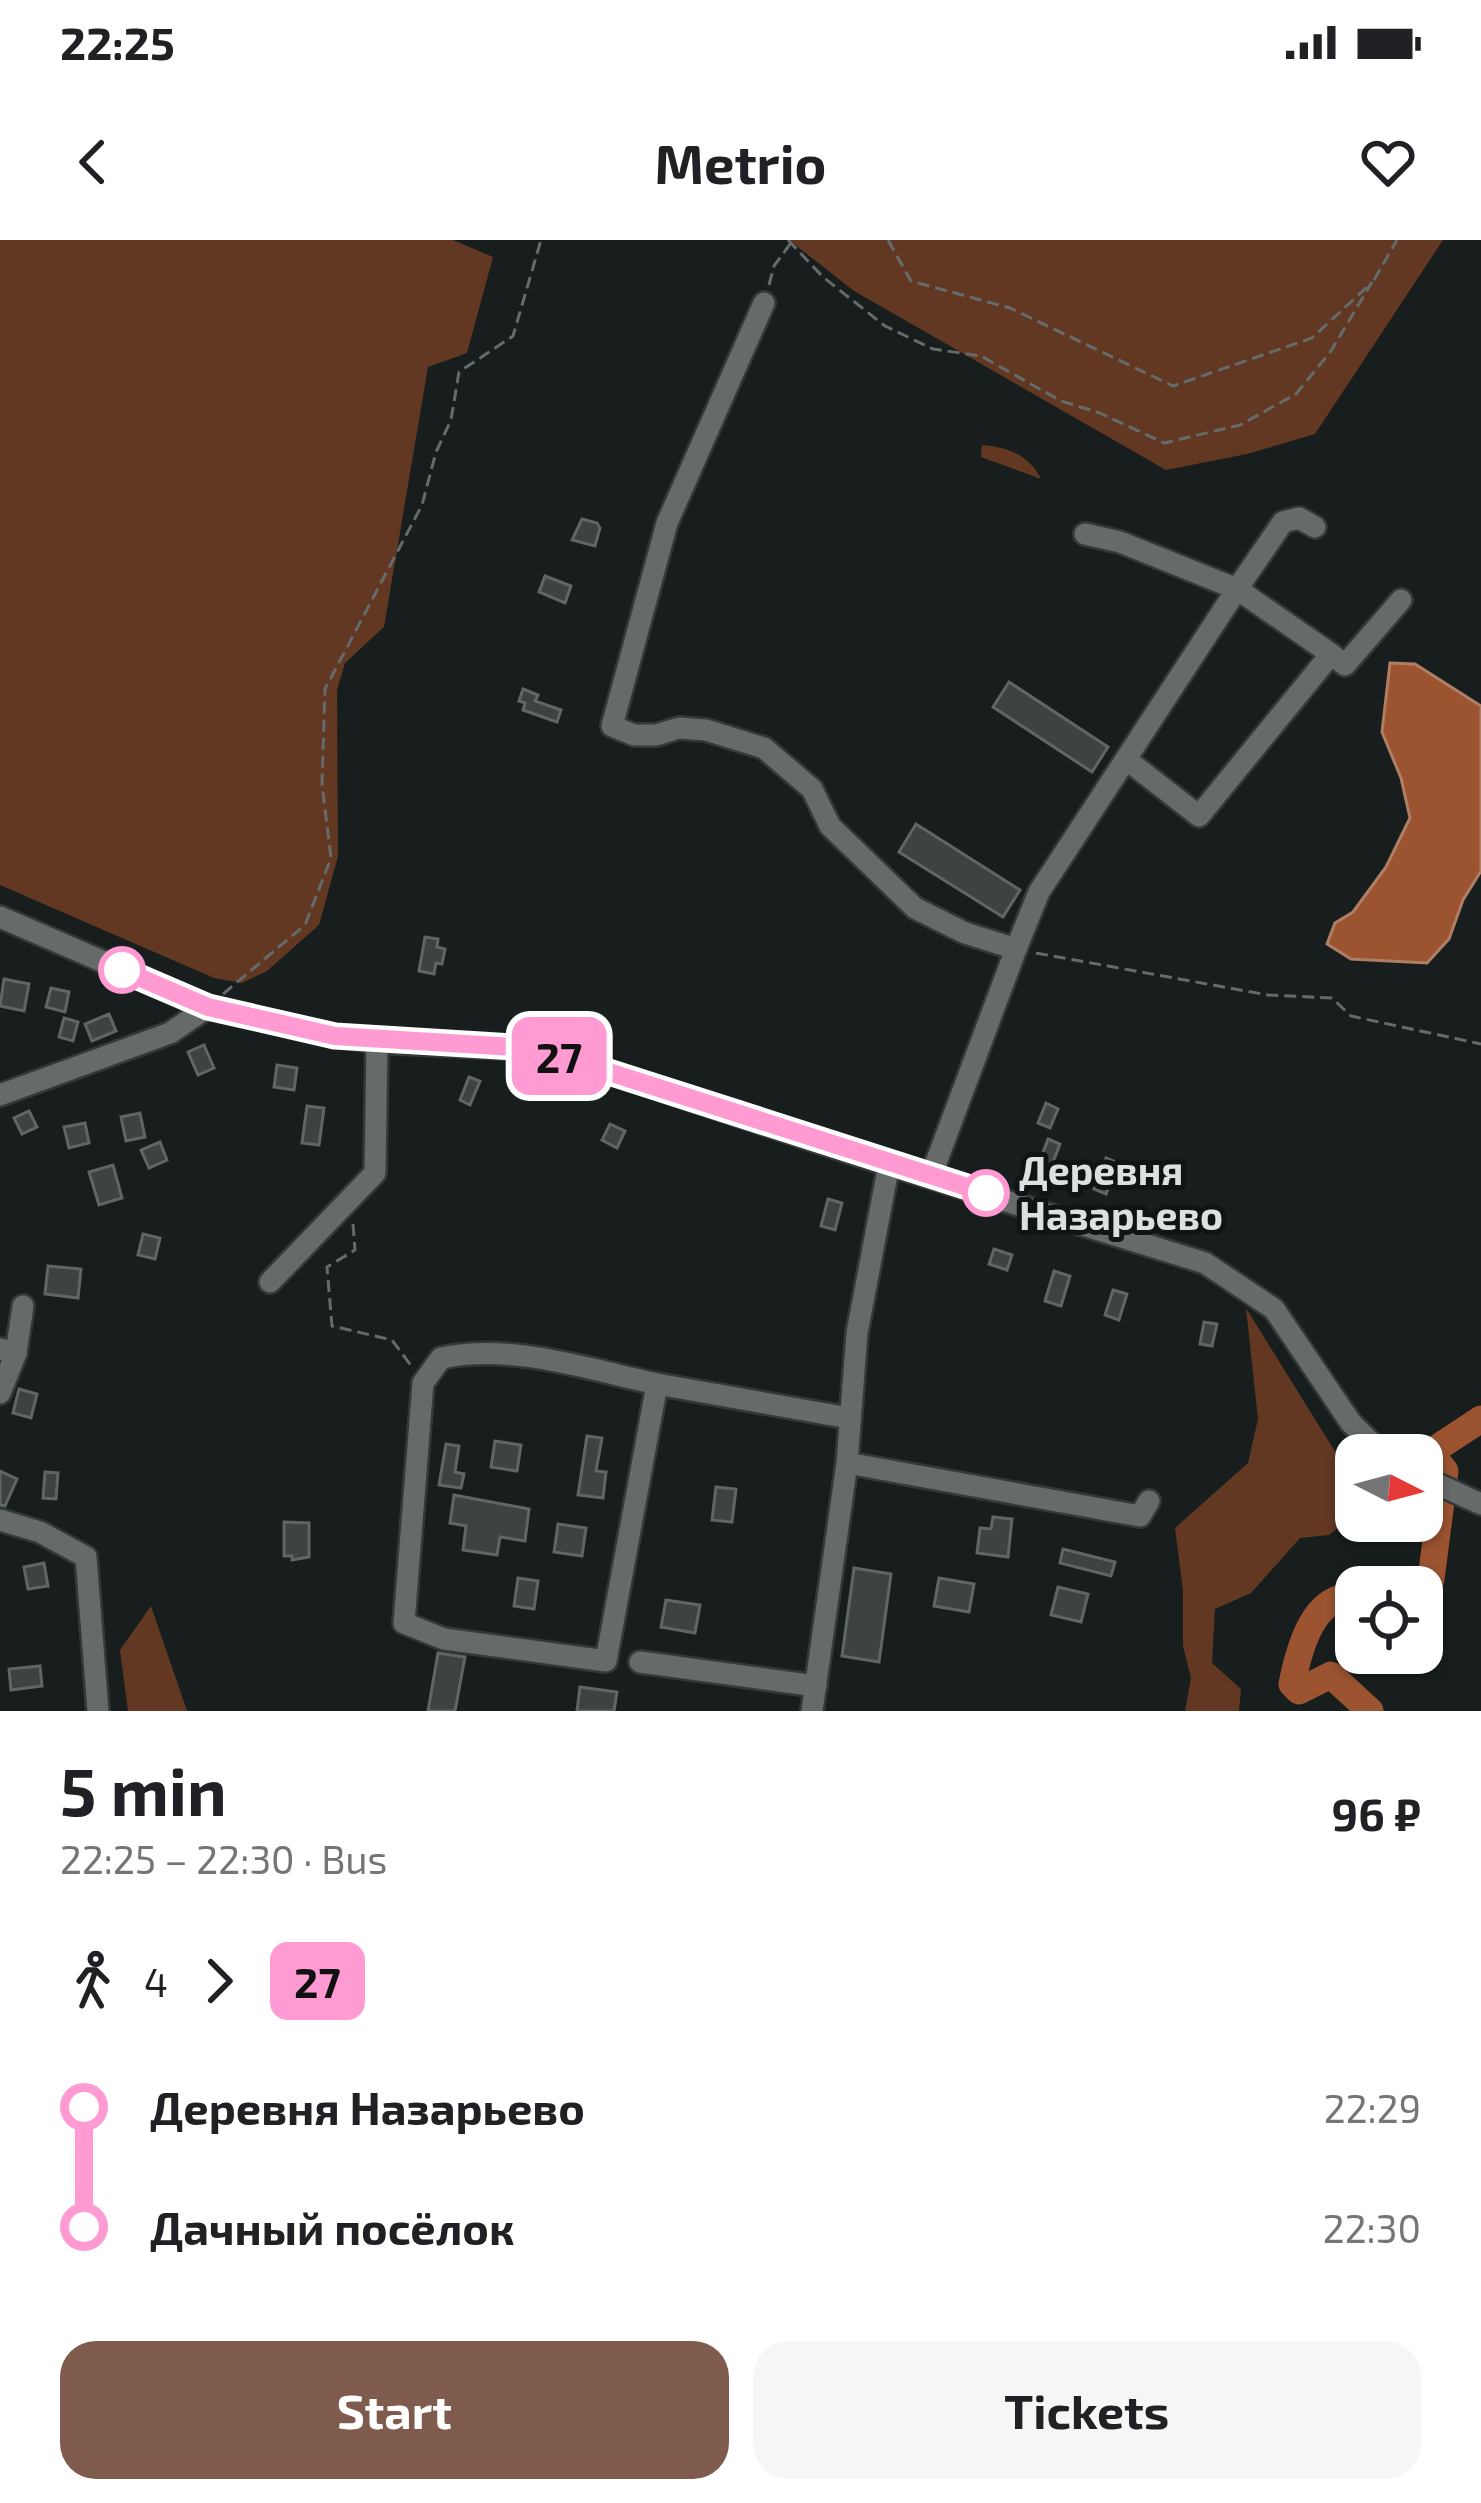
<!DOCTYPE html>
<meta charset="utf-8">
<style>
body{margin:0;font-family:"Exo 2",sans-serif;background:#f6f6f6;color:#202124;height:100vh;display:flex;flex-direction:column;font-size:45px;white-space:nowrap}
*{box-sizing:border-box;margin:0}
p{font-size:39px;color:#757577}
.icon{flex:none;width:66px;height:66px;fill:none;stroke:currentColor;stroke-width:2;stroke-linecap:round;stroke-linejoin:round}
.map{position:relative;height:1471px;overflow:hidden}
.drawer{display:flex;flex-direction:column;background:#fff;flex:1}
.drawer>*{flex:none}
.badge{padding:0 24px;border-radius:18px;font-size:42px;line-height:78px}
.needle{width:78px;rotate:96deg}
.buttons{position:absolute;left:1335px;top:1194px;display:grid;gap:24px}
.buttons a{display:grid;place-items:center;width:108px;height:108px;border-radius:24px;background:#fff;box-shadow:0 3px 9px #0004;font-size:60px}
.map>.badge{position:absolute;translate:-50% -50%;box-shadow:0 0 0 6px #fff}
.legs{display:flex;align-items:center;gap:18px;height:132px;padding:0 60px;font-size:39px}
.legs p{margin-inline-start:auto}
.overview{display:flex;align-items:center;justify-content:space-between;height:204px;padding:0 60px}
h1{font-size:66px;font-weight:700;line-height:90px}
.button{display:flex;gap:24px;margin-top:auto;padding:24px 60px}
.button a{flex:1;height:138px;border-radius:36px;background:#7e5b4c;color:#fff;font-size:48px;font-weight:700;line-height:138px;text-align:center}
.button a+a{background:#f6f6f6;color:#202124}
ul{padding:0 60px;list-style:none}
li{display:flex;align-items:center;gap:42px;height:120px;font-size:45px}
li i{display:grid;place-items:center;width:18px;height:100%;margin:0 15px;background:currentColor}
li i::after{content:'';width:30px;height:30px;margin:-15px;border:9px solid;border-radius:50%;background:#fff}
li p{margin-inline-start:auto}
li:first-child i{background:linear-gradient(#0000 50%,currentColor 0)}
li:last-child i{background:linear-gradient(currentColor 50%,#0000 0)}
.status{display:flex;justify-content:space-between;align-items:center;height:84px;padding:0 60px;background:#fff;direction:ltr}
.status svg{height:33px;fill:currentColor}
header{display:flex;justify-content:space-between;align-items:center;height:156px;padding:0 60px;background:#fff;font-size:54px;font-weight:700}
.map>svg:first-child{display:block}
.green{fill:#623823}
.water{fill:#9b5330;stroke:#ae7e65;stroke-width:3}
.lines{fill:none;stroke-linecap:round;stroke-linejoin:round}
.river{stroke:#9b5330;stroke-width:27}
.building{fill:#3c4342;stroke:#5e6766;stroke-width:3}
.minor-casing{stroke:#333938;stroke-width:26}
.path{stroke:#656b6a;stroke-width:3;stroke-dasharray:12 6;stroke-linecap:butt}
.minor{stroke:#666a69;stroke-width:21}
.line-1-casing{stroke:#fff;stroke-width:27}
.line-1{stroke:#ff9ad2;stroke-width:18}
.stop-1-dot{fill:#fff;stroke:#ff9ad2;stroke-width:6}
.labels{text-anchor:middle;stroke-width:10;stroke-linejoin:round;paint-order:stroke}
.stop-label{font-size:39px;font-weight:bold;fill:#dce1e0;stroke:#0e1514;text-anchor:start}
</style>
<div class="status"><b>22:25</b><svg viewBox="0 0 49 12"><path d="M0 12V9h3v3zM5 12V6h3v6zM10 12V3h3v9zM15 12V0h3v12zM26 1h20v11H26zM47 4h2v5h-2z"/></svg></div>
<header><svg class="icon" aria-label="back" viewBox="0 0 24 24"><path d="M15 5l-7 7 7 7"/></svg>Metrio<svg class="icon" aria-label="heart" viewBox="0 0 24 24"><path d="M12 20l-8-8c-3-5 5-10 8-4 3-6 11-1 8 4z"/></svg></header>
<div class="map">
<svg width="1481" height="1471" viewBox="0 0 1481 1471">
<rect width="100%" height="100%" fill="#171e1d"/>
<g class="green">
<path d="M0,0h453l40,17 -26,96 -39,14 -44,260 -39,36 -8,27 1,166 -19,69 -52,46 -25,12 -28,-5 -214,-93z"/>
<path d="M789,0h654l-128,194 -68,20 -81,16 -312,-179z"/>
<path d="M982,205c26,2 47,10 59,34l-60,-22z"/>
<path d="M1246,1068l103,166 7,39 -27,22 -29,3 -49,55 -36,16 -3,54 29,26 -2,22h-54l6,-33 -8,-32v-55l-8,-63 73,-65 10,-44z"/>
<path d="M151,1366l36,105h-59l-8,-61z"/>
</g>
<path class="water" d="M1390,423l25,1 66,42v165l-18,29 -14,39 -22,24 -76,-4 -24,-15 8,-21 18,-11 33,-45 24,-49 -9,-40 -19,-46z"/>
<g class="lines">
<g class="river">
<path d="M1356,1357c-43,-4 -57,52 -64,87l7,7 32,-16 39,36"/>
<path d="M1422,1357l9,-18 14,-108 -12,-15 1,-6 47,-31"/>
</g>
</g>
<g class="building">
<path d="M582,279l15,4 3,5 -5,18 -23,-6z"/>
<path d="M545,336l26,10 -6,17 -26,-11z"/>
<path d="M1009,442l99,65 -16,25 -99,-65z"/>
<path d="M523,449l15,6 -3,6 26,9 -4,12 -34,-12 2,-7 -6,-2z"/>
<path d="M916,584l104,66 -17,27 -104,-65z"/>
<path d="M425,697l13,2 -1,8 8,2 -3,15 -6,-1 -2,11 -15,-3z"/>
<path d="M4,739l25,5 -5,27 -24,-5z"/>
<path d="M51,748l18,4 -4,20 -19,-5z"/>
<path d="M109,774l7,17 -24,10 -7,-17z"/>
<path d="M64,778l14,4 -5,19 -14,-4z"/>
<path d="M204,805l10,23 -16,7 -10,-23z"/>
<path d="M277,825l20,3 -3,22 -20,-3z"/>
<path d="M469,837l11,4 -10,24 -10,-5z"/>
<path d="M1046,863l12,6 -8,19 -12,-5z"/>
<path d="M307,866l17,2 -5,37 -17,-2z"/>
<path d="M29,871l8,16 -15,7 -8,-16z"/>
<path d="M140,873l5,24 -19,4 -5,-24z"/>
<path d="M85,883l4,20 -20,5 -5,-21z"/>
<path d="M610,884l15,7 -8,17 -15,-8z"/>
<path d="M1048,899l12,5 -12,31 -12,-4z"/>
<path d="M160,902l7,18 -18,8 -8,-18z"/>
<path d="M1106,918l12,5 -12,31 -12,-5z"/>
<path d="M113,925l9,33 -23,7 -10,-33z"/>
<path d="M828,959l14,4 -7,27 -14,-4z"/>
<path d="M143,994l17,4 -5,21 -17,-4z"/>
<path d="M994,1009l18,6 -5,15 -18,-6z"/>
<path d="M48,1026l33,3 -3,29 -33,-4z"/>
<path d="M1054,1031l16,5 -9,30 -16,-5z"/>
<path d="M1113,1050l14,4 -8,26 -14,-5z"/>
<path d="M1204,1082l13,2 -5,22 -12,-2z"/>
<path d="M19,1149l18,5 -6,24 -18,-5z"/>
<path d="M587,1196l15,2 -6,33 10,1 -3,26 -25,-3z"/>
<path d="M495,1201l26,4 -4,26 -26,-4z"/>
<path d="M446,1204l13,2 -4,26 9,2 -3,14 -22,-3z"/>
<path d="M0,1231l17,8 -12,27 -5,-1z"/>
<path d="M45,1232l13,1 -2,26 -13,-1z"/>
<path d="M716,1247l20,2 -4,33 -20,-2z"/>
<path d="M454,1255l75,14 -4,32 -25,-4 -3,18 -34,-5 3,-24 -16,-3z"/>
<path d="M993,1277l19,2 -4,38 -31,-4 3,-25 11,1z"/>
<path d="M284,1282l25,1v34l-17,3v-4h-8z"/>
<path d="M558,1284l28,4 -4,28 -28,-4z"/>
<path d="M1063,1309l52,13 -4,14 -51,-13z"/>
<path d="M44,1323l4,23 -20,3 -4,-22z"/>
<path d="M854,1328l37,6 -12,88 -37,-6z"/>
<path d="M518,1338l20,3 -4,28 -20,-3z"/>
<path d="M939,1338l35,6 -5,28 -35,-6z"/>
<path d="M1058,1347l30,7 -7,28 -30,-7z"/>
<path d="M666,1360l34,5 -5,28 -34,-6z"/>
<path d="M438,1413l27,4 -10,54h-27z"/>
<path d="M40,1426l2,20 -31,4 -2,-21z"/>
<path d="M580,1447l37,5 -3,19h-37z"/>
</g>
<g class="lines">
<g class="minor-casing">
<g id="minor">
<path d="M764,63l-97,220 -55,203 22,9h22l23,-7 27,2 58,18 48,41 18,37 85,82 50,25 51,16 -85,227"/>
<path d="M1085,294l35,8 117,47 46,-67 16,-4 16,9"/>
<path d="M1331,414l14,11 56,-65"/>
<path d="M0,677l208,90 128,29 41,6 152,7 33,8 299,99 344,107 69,46 77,114 33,32"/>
<path d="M1016,709l23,-57 198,-303 94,65 -132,162 -72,-56"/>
<path d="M0,855l170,-62 38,-26"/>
<path d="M270,1042l105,-109 2,-131"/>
<path d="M0,1109l16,4 -16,40"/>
<path d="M16,1113l7,-47"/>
<path d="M657,1144c-70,-15 -145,-41 -216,-26l-18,25 -19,240 40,16 162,22 51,-277 192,34"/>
<path d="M847,1223l293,53 9,-15"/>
<path d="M1422,1237l59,27"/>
<path d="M0,1280l40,12 46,25 12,154"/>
<path d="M640,1422l176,24"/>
<path d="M812,1471l35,-248 10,-130 32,-169"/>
</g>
</g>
<g class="path">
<path d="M788,0l35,37 62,49 48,23 48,7 80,45 39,12 64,30 76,-18 56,-31 35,-43 41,-69"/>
<path d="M888,0l23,41 99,27 163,78 139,-48 55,-51"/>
<path d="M1374,40l23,-40"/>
<path d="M769,45l5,-19 19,-26"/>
<path d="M1036,713l232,42 64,3 19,18 130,28"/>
<path d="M223,754l82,-69 26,-67 -9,-74 3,-95 97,-184 14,-53 15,-32 8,-48 54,-36 28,-96"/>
<path d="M353,984l2,26 -28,17 5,59 60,14 20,27"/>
</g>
<use href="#minor" class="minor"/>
</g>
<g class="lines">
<g class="line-1-casing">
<path id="line-1" d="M122,730l86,37 127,29 194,12 33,9 424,136"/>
</g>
<use href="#line-1" class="line-1"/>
</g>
<g class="stop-1-dot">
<circle cx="122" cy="730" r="21"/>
<circle cx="986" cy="953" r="21"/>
</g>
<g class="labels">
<g class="stop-label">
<text x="1019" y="945">Деревня<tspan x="1019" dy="45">Назарьево</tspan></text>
</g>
</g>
</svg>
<div class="buttons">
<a><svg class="needle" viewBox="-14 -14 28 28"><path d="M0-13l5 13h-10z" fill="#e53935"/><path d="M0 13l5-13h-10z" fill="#757577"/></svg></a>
<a><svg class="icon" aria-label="locate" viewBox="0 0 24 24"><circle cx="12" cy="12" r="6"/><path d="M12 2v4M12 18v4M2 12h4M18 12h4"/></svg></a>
</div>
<b class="badge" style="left:559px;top:816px;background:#ff9ad2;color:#111">27</b>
</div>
<section class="drawer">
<div class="overview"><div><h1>5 min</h1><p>22:25 – 22:30 · Bus</p></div><b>96 ₽</b></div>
<div class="legs"><svg class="icon" aria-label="walk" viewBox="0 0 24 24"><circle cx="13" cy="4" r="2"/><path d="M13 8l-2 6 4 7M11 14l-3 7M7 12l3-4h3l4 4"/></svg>4<svg class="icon" aria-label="forward" viewBox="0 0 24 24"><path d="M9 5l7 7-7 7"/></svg><b class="badge" style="background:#ff9ad2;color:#111">27</b></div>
<ul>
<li><i style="color:#ff9ad2"></i><b>Деревня Назарьево</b><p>22:29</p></li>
<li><i style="color:#ff9ad2"></i><b>Дачный посёлок</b><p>22:30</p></li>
</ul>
<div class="button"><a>Start</a><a>Tickets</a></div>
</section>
